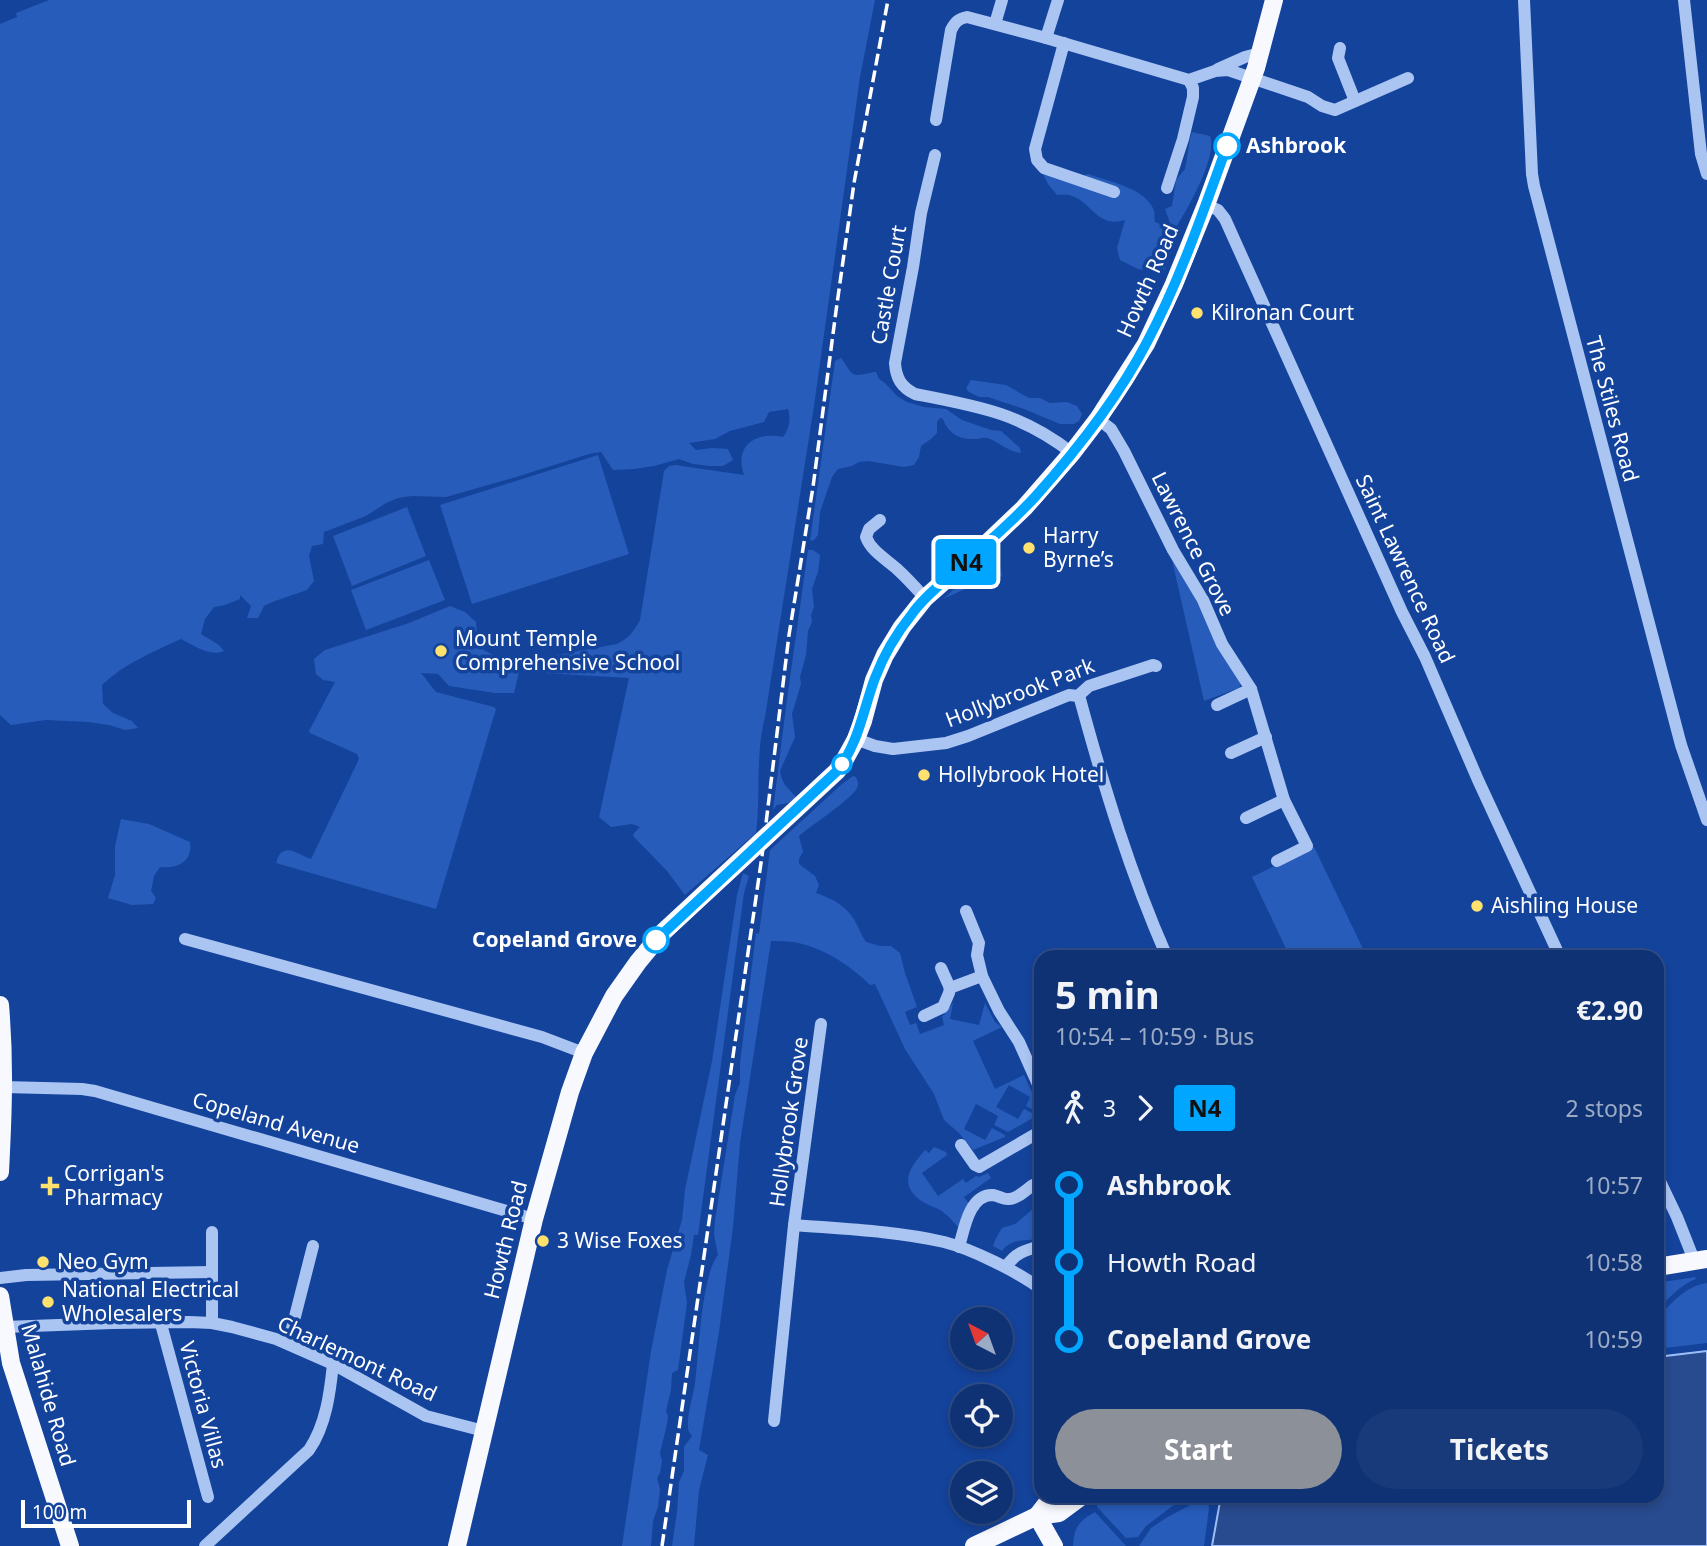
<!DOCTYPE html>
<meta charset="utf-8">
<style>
body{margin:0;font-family:"Noto Sans",sans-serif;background:#183a7a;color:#f1f3f6;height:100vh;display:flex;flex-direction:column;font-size:26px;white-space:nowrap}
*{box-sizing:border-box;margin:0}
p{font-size:23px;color:#9baac5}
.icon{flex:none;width:38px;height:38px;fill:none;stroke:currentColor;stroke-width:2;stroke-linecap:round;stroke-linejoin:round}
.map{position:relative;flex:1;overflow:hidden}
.panel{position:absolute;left:1034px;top:950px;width:630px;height:553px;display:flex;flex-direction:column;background:#0f3275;border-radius:21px;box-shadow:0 4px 10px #0003,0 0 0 2px #2f4d87}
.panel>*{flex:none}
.badge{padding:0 14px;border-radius:5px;font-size:24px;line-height:46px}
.needle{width:46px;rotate:319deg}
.tools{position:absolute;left:950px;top:1307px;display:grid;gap:14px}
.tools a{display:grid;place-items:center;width:63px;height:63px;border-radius:50%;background:#0f3275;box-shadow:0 4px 10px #0003,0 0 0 2px #2f4d87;font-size:35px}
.scale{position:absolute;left:21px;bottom:18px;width:170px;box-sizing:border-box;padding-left:7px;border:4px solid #fff;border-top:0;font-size:19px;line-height:24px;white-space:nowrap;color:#fff;-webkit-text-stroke:5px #14439c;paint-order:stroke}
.map>.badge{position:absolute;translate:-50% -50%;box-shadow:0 0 0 4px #fff}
.legs{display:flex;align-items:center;gap:10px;height:77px;padding:0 21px;font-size:23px}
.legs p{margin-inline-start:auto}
.overview{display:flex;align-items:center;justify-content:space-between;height:119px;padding:0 21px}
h1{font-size:38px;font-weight:700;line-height:52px}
.button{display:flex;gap:14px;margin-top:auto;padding:14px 21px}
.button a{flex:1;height:80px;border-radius:42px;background:#8c9099;color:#fff;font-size:28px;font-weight:700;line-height:80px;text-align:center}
.button a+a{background:#183a7a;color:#f1f3f6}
ul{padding:0 21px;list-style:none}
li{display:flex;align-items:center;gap:24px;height:77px;font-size:26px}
li i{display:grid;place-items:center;width:10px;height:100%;margin:0 9px;background:currentColor}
li i::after{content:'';width:18px;height:18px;margin:-9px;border:5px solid;border-radius:50%;background:#0f3275}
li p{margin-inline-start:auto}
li:first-child i{background:linear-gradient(#0000 50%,currentColor 0)}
li:last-child i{background:linear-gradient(currentColor 50%,#0000 0)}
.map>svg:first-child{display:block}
.green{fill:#275cba}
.water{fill:#284a8e;stroke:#9dbef6;stroke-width:2}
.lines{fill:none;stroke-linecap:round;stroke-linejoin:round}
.minor{stroke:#abc5f3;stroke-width:12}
.major{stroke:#f7f9ff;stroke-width:18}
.rail{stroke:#fff;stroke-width:3.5;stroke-dasharray:12 5;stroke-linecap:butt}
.line-1-casing{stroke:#fff;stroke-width:16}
.line-1{stroke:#00a6ff;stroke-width:10}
.stop-1-dot{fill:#fff;stroke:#00a6ff;stroke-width:3.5}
.poi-dot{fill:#ffe26d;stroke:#14439c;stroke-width:2.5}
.labels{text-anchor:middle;stroke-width:7;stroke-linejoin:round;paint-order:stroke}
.stop-label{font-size:21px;font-weight:bold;fill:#fff;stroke:#14439c;text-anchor:start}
.street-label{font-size:21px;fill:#fff;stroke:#14439c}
.poi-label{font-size:21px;fill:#fff;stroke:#14439c;text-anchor:start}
</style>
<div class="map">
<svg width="1707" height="1546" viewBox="0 0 1707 1546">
<rect width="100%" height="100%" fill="#14439c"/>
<g class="green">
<path d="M49,0h826l-15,77 -46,329 -49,311c-10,38 -4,77 -9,116l-71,62 -18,-24 -34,-35 1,-3 6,-6 -8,-3 -21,3 -12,-10 30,-139 -102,-6 5,-8 8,-6 77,-14c12,-6 17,-13 23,-24l24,-149 5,-5 6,-1 69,10c-10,-29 11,-44 39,-38 6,-7 8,-19 5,-28l-19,3 -5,10 -34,9 -15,8 -26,4 7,7 16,-2 16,1 5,11 -10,6h-13l-17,-2 -14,-5 -25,7 -20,3 -21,1 -12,-18 -12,2 -76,24 -67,19 -34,-1 -14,2 -12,5 -20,13 -42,16 -1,12 -11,2 -3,10 5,25 -7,9 -32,11 -11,5 -6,12h-11l4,-12 -11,-11v4l-15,6 -11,2 -9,12 -4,15 18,11 5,6c-15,6 -29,-5 -43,-12 -28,13 -56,24 -79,46l1,19 10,9 19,8 6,7 -13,2 -16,-5 -21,-3 -42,-2 -35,5 -11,-10v-691l17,-7 -1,-4z"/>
<path d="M1192,132l18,4c8,21 -24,76 -36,94l4,2 -13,37 -4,3 -23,-3 -18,-9 -3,-12 8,-28c-28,9 -34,-20 -56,-25 -4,-1 -8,0 -12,0l-9,-11 -5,-10 27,7 18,-7c21,8 56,13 66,36 1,4 0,8 1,12l10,4 5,-3 -5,-14 7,-3 4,-26 9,-11 5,-30z"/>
<path d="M841,358c4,4 7,12 11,15 6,5 16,-1 24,-1l3,7 6,4 12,13 10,6 17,5 22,2 16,11 29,10 10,1 19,17 1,5c-14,-2 -19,-9 -31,-14 -6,-3 -10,0 -16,0 -15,1 -26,-6 -31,-20l-3,-1 -3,4v11l-6,6 -10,7 -2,11 -5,8 -10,2 -36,-6 -9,1 -7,4 -14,3 -6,8 -12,35 -2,23 -4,5 -4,1 25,-180z"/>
<path d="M971,380l35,5 23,13h11l10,5 17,-1 10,4 5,8 -3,7 -5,3h-14l-36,-15 -36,-12h-9l-10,-5 -3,-4z"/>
<path d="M598,455l31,99 -157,50 -32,-99z"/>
<path d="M407,507l19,49 -74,30 -19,-50z"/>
<path d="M808,550h5l7,5 -2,17 -6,17 2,18 -3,8 1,7 -4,9 -2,24 -6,22 1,7 -9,30 3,23 -15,34 2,8 3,6 11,12c-6,7 -10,6 -19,8l-4,5 14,-111z"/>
<path d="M997,551l5,25 -17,4 -42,19z"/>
<path d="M429,560l16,40 -79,30 -15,-40z"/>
<path d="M1172,560l24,40 23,49 22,34 -2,5 -35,13z"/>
<path d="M450,606l15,6 11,10 2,25 15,8 18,3 8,14 -5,21h-19l-46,-7 -11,-12 -17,-1c6,6 9,13 15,19l58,15 2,2 -60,200 -160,-46c6,-23 21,-9 35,-4l48,-100 -2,-5 -47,-21 -1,-2 26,-49 -12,-2 -7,-6 -2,-15 11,-9 84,-27z"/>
<path d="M853,776l3,1c2,5 3,6 1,11 -5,11 -47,38 -58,48l4,16 -4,7v5l16,12 4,9 -3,8c15,5 31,13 39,28 4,7 6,14 11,21l14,4h11l9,7 5,20 12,34 -12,5 5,13 6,-2 4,11 24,-9 -2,-8 11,-14 -3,16 29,6 6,-22 1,2 9,17 7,5 -29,14 22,48 29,-14 17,36v4l-5,2 -2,-7 -8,-4 4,-9 -21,-12 -13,22 22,12 6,-10 8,4 1,5 -25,14 -14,-7 4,-9 -22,-12 -12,25 21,11 7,-12 13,7v2l-32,13 -14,-17 -15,-13 -10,-26 -29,-45 -30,-65 -5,1c-21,-21 -48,-38 -77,-43 -7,-1 -15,-1 -22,-1l-31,202 -7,84 -14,105 -20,118 9,5 -9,35 -5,56h-22l5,-34 2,-30 5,-11v-24l8,-11c-3,-4 -4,-5 -4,-9 -1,-15 5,-29 7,-44 4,-29 6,-107 23,-128l-4,-20 1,-15 20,-125 5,-12v-20l16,-130 3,1 11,-84 72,-66z"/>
<path d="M121,819l28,5 41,18c3,20 -13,27 -30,25l-6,9 -3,15 5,7 -3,6 -21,1 -24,-7 7,-23v-29z"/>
<path d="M1314,847l53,110h-77l-38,-80z"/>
<path d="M743,873l6,3 -5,17 -46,342h-4l-3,20 -7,27 3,21 -9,67 -6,3 -1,17 -5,21 2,5 -1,8 -7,29 2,8 -2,12 -3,5 3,11 -2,18 -5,14 -2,25h-29l29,-195 16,-81 15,-50 3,-30 27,-129 25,-166z"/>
<path d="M934,1147l12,5 1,3 -25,18 16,23 25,-17 3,4 10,-7 3,1 9,-4 3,5 -27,19 5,7 -10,24c-5,-5 -10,-12 -16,-16 -6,-5 -14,-6 -20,-10 -26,-17 -13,-35 2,-52l4,3z"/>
<path d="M1041,1202v8l-2,2 2,7v19c-15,4 -28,-1 -39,13l-9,-5 3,-8 6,-10 13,-4z"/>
<path d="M1695,1277l1,2c-15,5 -28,20 -39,31v-27z"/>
<path d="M1707,1283v60l-50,6v-31c15,-15 28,-32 50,-35z"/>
<path d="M1103,1496h87l-11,5 -33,25 -8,11 -12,1 -29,-31v-5z"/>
<path d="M1207,1496l2,12 -5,38h-65l12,-18 15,-10z"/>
<path d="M1095,1512l31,34h-53c1,-19 6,-25 22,-34z"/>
</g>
<path class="water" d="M1707,1351v195h-495l9,-50h436v-139z"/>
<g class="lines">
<g class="minor">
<path d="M1524,0l8,174 2,12 147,559 26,75"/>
<path d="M1684,0l17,154 6,20"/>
<path d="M995,24l7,-24"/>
<path d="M1046,38l12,-38"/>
<path d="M1064,43l-29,106 2,11 7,8 70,24"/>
<path d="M1340,48l-2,10 17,43"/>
<path d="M1218,69l27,-12 15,-4"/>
<path d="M936,120l15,-90c4,-8 7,-11 16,-13l79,21 143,42 26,-9 13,-1 80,27 14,9 13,4 73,-32"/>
<path d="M935,155l-14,58 -8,54 -18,96c1,15 6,24 20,31 62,12 106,19 157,59"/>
<path d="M1167,188l16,-49 10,-42v-9l-4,-8"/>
<path d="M1206,205l12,5 7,9 177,393 23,45 53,123 82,177"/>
<path d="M1098,419l13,10 13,22 49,99 30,50 19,44 29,45 33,111 23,46 -30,15"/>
<path d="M880,520l-11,9 -3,8c5,14 20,22 31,32 10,9 19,19 28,29"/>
<path d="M1078,696l2,3c24,88 50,174 87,258"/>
<path d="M1217,705l34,-16"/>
<path d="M856,739l19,7 18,3 53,-6 22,-7 101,-41 9,1 11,-10 64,-21 3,1"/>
<path d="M1231,753l35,-16"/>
<path d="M1246,818l38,-18"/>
<path d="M966,911l13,32 -2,12 5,21 17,35 20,31 22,49"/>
<path d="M185,939l357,98 42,16"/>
<path d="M941,968l9,20"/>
<path d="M924,1016l19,-9 6,-14 1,-5 32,-12"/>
<path d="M4,1087l78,2 13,2 439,128"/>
<path d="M961,1145l14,20 4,2 62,-36"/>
<path d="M1657,1175l20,42 17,43"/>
<path d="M794,1225c50,4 101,6 150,17 28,7 74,30 97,47"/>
<path d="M959,1247c5,-17 10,-53 34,-52 6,1 11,5 16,4 8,0 18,-10 24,-14"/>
<path d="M1006,1267c9,-14 19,-17 35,-21"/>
<path d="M0,1278l26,-3 186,-3"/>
<path d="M212,1323v-91"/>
<path d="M161,1324l47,173"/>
<path d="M4,1327l109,-4 76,-1 23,1 20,4 44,12 57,25 93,52 58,15"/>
<path d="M288,1344l25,-98"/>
<path d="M774,1421l20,-196 27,-201"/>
<path d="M205,1546l104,-96c17,-25 21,-57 24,-86"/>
</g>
<g class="major">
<path d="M0,1005c5,58 3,109 0,167"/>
<path d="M1657,1267l50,-8"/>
<path d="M0,1296l11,67 59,183"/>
<path d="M1037,1516l17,30"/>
<path d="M1037,1516l10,-13 8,-7"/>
<path d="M457,1546l77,-327 36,-127 14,-39 30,-57 24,-34 24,-29 175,-162 8,-12 11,-20 7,-18 11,-41 11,-25 17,-28 23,-29 59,-52 40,-38 48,-55 26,-34 48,-75 28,-60 32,-79 50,-137 18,-68"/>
<path d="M974,1546l63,-30 22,-3 23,-17"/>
</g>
<path class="rail" d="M662,1546l100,-690 27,-221 24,-148 23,-176 18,-128 34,-183"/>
</g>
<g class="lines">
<g class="line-1-casing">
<path id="line-1" d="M656,940l181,-169c22,-28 26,-61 38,-93 9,-24 21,-44 37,-64 11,-16 27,-28 41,-41 28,-24 57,-49 82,-76 41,-46 83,-99 112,-155 33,-62 56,-130 80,-196"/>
</g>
<use href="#line-1" class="line-1"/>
</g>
<g class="stop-1-dot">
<circle cx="1227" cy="146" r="12"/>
<circle cx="842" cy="764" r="9"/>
<circle cx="656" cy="940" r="12"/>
</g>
<g class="poi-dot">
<circle cx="1197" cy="313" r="7"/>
<circle cx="1029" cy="548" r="7"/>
<circle cx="441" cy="651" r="7"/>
<circle cx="924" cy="775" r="7"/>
<circle cx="1477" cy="906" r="7"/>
<path d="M46.5 1175.5h7v7h7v7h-7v7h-7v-7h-7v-7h7z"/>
<circle cx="543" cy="1241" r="7"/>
<circle cx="43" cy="1262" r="7"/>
<circle cx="48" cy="1302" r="7"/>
</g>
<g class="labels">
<g class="stop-label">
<text x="1246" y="153">Ashbrook</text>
<text x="637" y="947" text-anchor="end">Copeland Grove</text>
</g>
<g class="street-label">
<text transform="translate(1148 281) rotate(-66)" y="7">Howth Road</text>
<text transform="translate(889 285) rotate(-80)" y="7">Castle Court</text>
<text transform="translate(1612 409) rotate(75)" y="7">The Stiles Road</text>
<text transform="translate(1193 544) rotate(63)" y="7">Lawrence Grove</text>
<text transform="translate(1405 569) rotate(65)" y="7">Saint Lawrence Road</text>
<text transform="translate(1020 693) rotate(-21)" y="7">Hollybrook Park</text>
<text transform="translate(789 1122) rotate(-82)" y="7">Hollybrook Grove</text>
<text transform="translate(276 1123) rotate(16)" y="7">Copeland Avenue</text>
<text transform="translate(506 1240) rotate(-76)" y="7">Howth Road</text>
<text transform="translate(357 1359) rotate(25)" y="7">Charlemont Road</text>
<text transform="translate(48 1395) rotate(74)" y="7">Malahide Road</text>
<text transform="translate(203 1405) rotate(75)" y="7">Victoria Villas</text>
</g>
<g class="poi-label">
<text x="1211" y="320">Kilronan Court</text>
<text x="1043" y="543">Harry<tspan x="1043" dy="24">Byrne’s</tspan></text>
<text x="455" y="646">Mount Temple<tspan x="455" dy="24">Comprehensive School</tspan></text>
<text x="938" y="782">Hollybrook Hotel</text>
<text x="1491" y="913">Aishling House</text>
<text x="64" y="1181">Corrigan's<tspan x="64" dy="24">Pharmacy</tspan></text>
<text x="557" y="1248">3 Wise Foxes</text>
<text x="57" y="1269">Neo Gym</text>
<text x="62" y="1297">National Electrical<tspan x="62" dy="24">Wholesalers</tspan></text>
</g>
</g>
</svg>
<div class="tools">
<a><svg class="needle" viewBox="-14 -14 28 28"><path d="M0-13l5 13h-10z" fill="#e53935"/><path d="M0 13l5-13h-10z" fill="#9baac5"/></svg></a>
<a><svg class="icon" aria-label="locate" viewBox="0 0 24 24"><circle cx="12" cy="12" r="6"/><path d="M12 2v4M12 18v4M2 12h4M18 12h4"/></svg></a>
<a><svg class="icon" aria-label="layers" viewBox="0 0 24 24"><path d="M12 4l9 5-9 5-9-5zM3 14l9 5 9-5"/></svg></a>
</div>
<div class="scale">100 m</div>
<b class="badge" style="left:966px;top:562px;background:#00a6ff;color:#111">N4</b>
<section class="panel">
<div class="overview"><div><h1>5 min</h1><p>10:54 – 10:59 · Bus</p></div><b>€2.90</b></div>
<div class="legs"><svg class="icon" aria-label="walk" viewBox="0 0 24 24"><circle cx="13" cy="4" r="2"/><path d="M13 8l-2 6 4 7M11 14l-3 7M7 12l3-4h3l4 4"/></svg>3<svg class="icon" aria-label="forward" viewBox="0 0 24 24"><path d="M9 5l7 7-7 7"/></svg><b class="badge" style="background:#00a6ff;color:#111">N4</b><p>2 stops</p></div>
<ul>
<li><i style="color:#00a6ff"></i><b>Ashbrook</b><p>10:57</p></li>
<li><i style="color:#00a6ff"></i><span>Howth Road</span><p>10:58</p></li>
<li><i style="color:#00a6ff"></i><b>Copeland Grove</b><p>10:59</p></li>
</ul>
<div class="button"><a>Start</a><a>Tickets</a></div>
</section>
</div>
